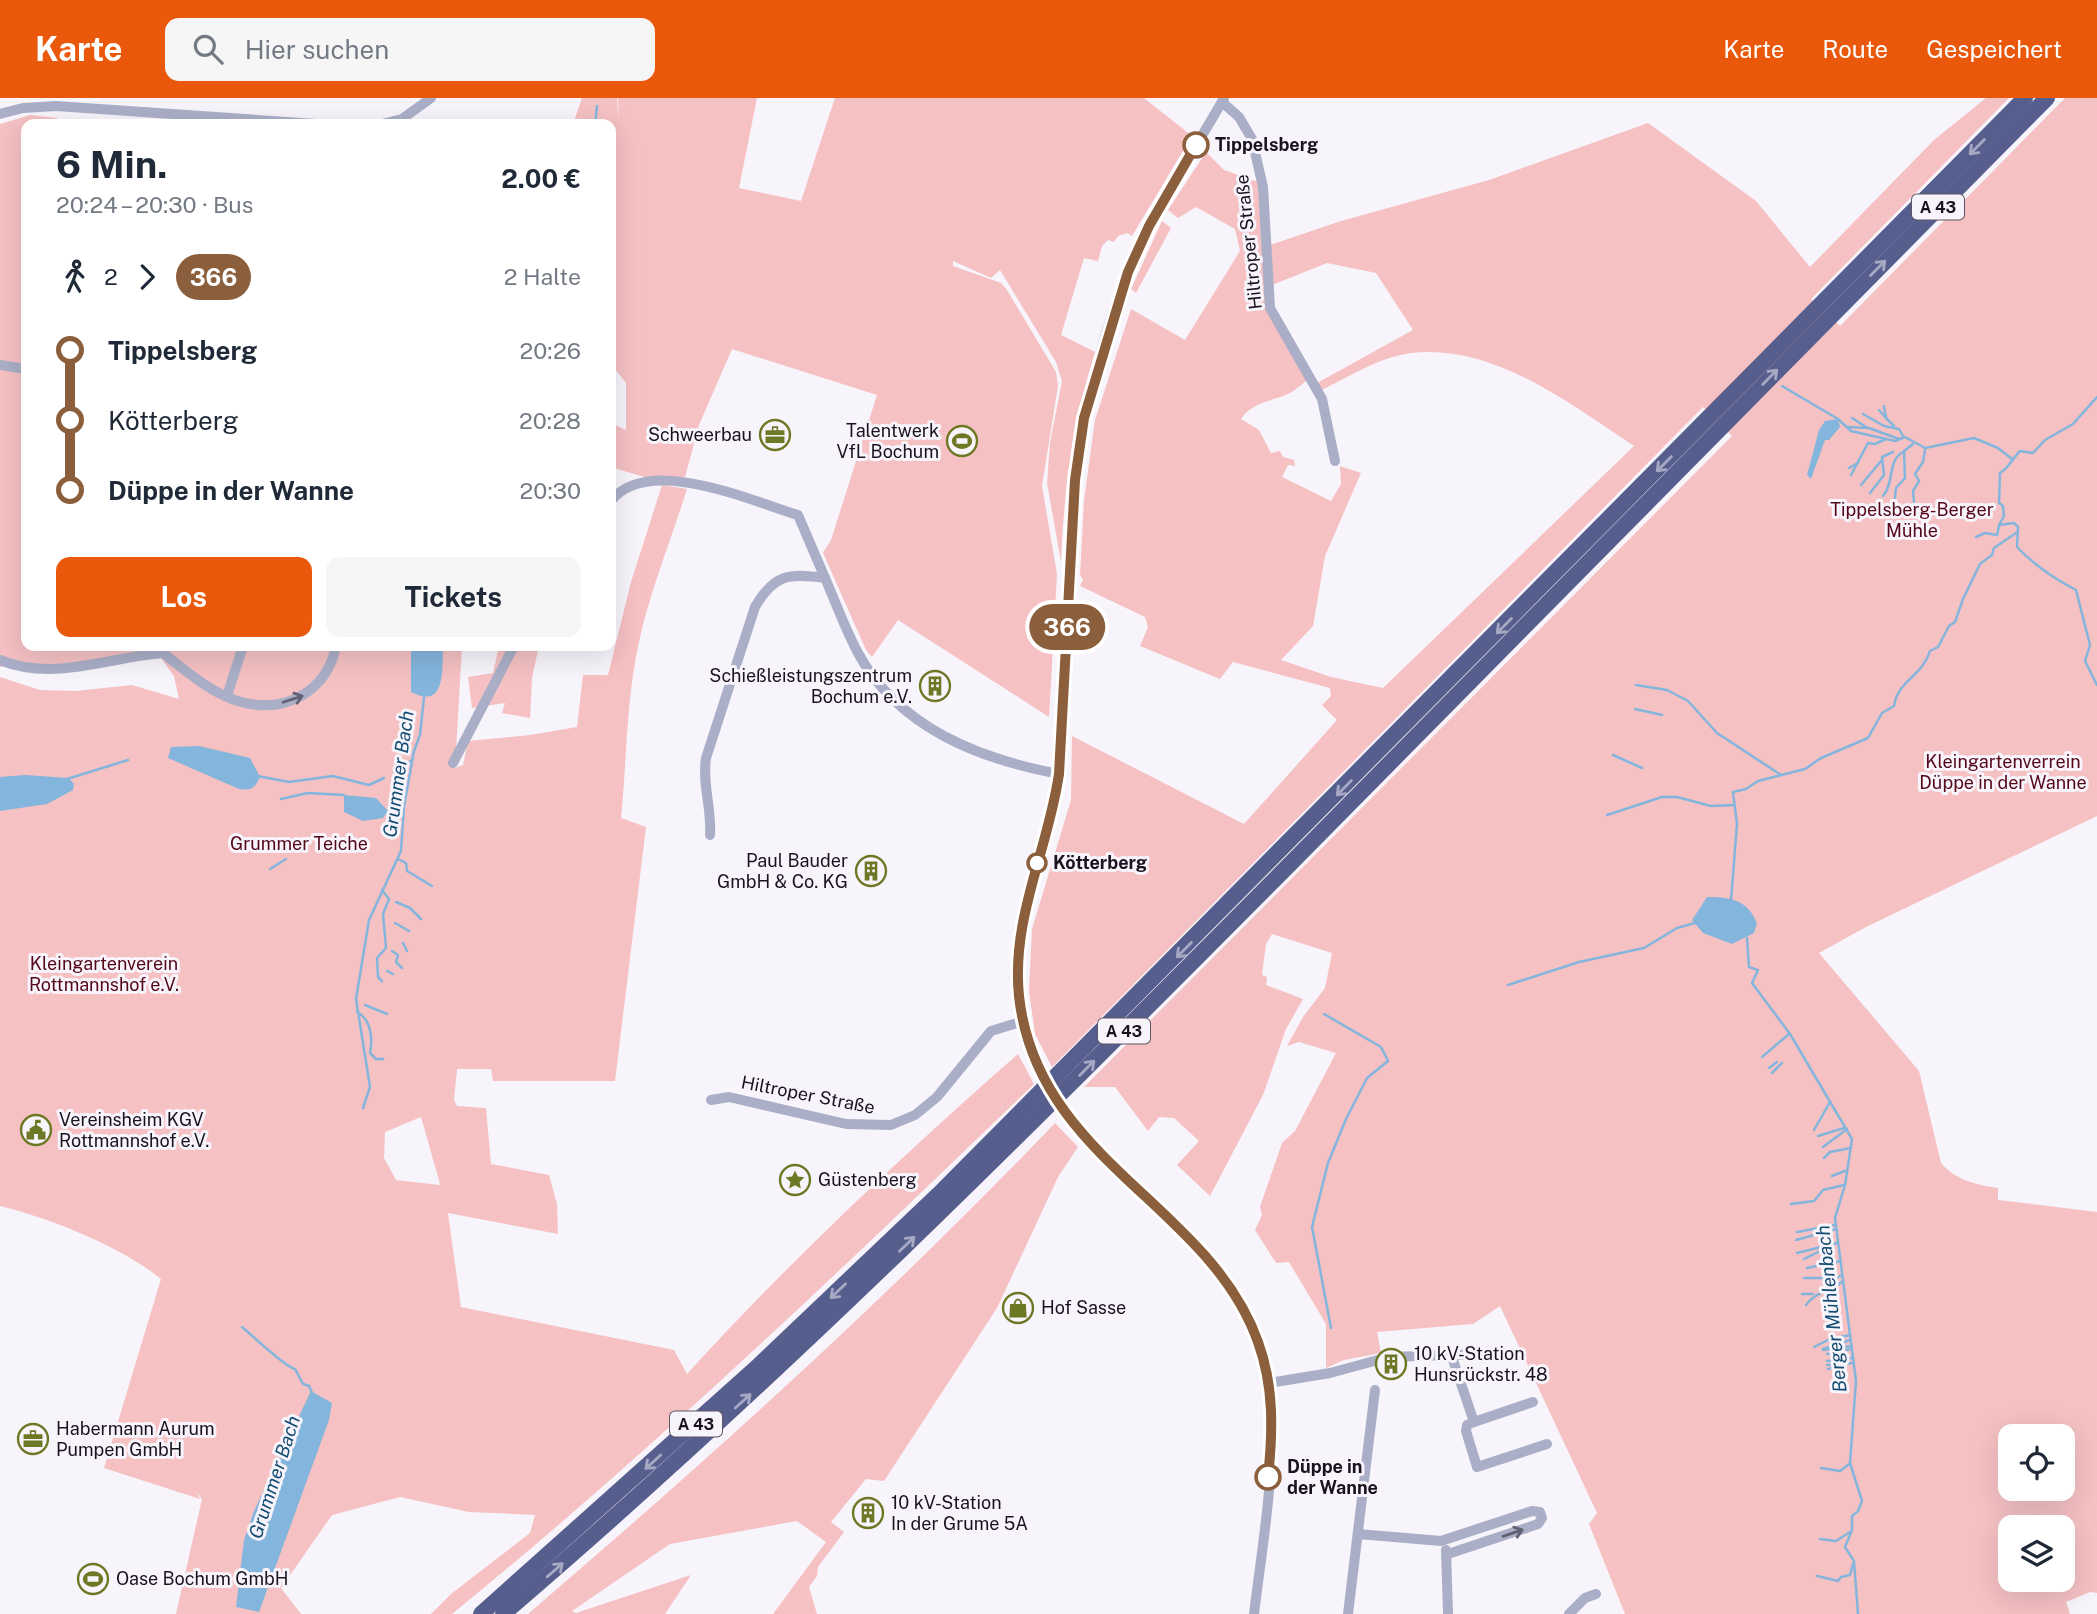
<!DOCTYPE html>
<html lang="de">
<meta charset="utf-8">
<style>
body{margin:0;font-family:"Public Sans",sans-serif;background:#f6f6f7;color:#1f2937;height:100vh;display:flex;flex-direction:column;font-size:26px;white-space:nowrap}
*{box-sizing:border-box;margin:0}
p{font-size:23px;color:#747a83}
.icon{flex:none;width:38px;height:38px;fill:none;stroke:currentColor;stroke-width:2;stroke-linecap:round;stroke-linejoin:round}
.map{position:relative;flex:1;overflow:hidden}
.panel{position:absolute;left:21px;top:21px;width:595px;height:532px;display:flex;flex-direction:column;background:#fff;border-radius:14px;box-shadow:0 7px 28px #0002}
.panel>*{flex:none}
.badge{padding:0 14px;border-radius:23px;font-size:24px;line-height:46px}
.controls{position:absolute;left:1998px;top:1326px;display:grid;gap:14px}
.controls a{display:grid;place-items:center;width:77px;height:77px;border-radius:14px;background:#fff;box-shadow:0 7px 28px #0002;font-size:35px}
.map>.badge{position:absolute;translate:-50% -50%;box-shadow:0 0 0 4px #fff}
.legs{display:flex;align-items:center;gap:10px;height:77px;padding:0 35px;font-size:23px}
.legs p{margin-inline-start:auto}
.overview{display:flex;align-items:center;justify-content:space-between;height:119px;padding:0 35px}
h1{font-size:38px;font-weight:700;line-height:52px}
.button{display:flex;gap:14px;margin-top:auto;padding:14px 35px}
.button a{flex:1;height:80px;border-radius:14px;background:#ea580c;color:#fff;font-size:28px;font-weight:700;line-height:80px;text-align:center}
.button a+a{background:#f6f6f7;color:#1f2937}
ul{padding:0 35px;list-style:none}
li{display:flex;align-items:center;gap:24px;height:70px;font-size:26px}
li i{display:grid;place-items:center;width:10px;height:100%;margin:0 9px;background:currentColor}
li i::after{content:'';width:18px;height:18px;margin:-9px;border:5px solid;border-radius:50%;background:#fff}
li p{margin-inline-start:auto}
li:first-child i{background:linear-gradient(#0000 50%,currentColor 0)}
li:last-child i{background:linear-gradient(currentColor 50%,#0000 0)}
header{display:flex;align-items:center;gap:42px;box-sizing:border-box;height:98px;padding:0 35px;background:#ea580c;color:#fff}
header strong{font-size:33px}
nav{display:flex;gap:38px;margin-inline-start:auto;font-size:24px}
.search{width:490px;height:63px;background:#f6f6f7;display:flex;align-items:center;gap:18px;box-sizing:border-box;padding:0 24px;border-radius:14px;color:#747a83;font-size:26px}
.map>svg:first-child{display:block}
.green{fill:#f5c1c3;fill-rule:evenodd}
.water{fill:#84b5dc}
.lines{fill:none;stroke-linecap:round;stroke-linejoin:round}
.stream{stroke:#84b5dc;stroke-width:2.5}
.minor{stroke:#aaafc7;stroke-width:10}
.highway{stroke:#565e8e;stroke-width:16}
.minor-bridge{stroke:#aaafc7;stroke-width:10}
.oneway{stroke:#a7a9c4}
.oneway2{stroke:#626173}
.line-1-casing{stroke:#fff;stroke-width:16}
.line-1{stroke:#8b5e3c;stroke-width:10}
.stop-1-dot{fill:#fff;stroke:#8b5e3c;stroke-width:3.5}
.labels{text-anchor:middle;stroke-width:6;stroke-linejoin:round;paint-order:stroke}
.shield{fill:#f8f4fb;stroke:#5d5661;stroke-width:2}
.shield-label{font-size:16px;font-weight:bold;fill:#1a131f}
.stop-label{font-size:18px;font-weight:bold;fill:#1a131f;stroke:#f8f4fb;text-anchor:start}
.street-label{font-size:18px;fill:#1a131f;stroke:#f8f4fb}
.poi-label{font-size:18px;fill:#1a131f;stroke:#f8f4fb;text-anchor:start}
.park-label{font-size:18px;fill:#540718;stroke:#f8f4fb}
.water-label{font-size:19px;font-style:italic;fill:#124c72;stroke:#f8f4fb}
</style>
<header>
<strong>Karte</strong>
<div class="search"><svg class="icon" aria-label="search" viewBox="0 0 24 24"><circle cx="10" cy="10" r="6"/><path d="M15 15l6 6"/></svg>Hier suchen</div>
<nav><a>Karte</a><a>Route</a><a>Gespeichert</a></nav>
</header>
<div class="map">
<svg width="2097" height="1516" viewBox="0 0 2097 1516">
<rect width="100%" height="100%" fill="#f8f4fb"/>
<g class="green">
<path d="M582,0h35l2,23 -1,-23h139l-18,90 62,13 34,-103h309l48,38 -60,100 -5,-3 -9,3 -4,6 -6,-2 -6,6 -4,15 -14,-3 -23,77 34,17c-22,72 -31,134 -34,210l-14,-79 3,-40 12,-62 -6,-19 -56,-92 -9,8 -38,-17v5l48,17 6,7 49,82 2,14 -16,100 15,88 -8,143 -151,-97 -26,37 -6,-7 -43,-97 8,-13 46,-145 -145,-46 -33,76 -14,52h-41l-33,-10v-44l15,7v-47l-15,-19v-240h-38z"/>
<path d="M1986,0h23l-198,201 29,27 225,-228h32v718l-231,111 -47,26 100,118 22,92c14,17 36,22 57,25v12l99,12v381l-7,-1 -24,10 4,12h-445l-36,-90 8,-11 -97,-207 -27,18 -96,8 4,21 -37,7 -18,8v-44l-37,-62 -13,1 -21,-33 7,-15 -2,-8 22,-64 13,-12 41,-78 -37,-11 -12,4 16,-29 22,-29 7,-35 -60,-19 -6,10 -4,31 5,2 -1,8 37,14 -17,30 -23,66 -53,101 -33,-31 22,-24 -25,-23 -15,-1 -11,14 -33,-44h-31l648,-651 -29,-29 -651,660 -17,-33 -6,-43 3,-62 39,-129 1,-64 172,88 93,-104 -15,-15 9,-9 -1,-8 -97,-26 -13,17 -80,-33 8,-19 -3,-10 -65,-31 3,-6 -3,-5 4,-75 11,-80 36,-111 54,31 55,-89 -5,-22 -39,-22 -18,11 -10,-8 38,-58 18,18 37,13 9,62 71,-24 148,-41 159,-57 108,78 54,66 124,-127zM1327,165l49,10 37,57 -96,53 5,7c28,-14 58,-33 89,-37 84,-9 157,50 223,93l-251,242 -52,-11 -50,-17 32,-34 12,-70 36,-83 -21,-7 1,18 -10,17 -49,-24 6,-12 7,1 -1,-6 -11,-3 -3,-6 -9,2 -12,-23 -18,-11c10,-17 33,-18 49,-26 6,-3 13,-10 18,-14l-35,-72 -1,-22zM2011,1339h52v52h-52zM2011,1430h52v52h-52z"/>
<path d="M30,17l27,3v6h-31v522h436l-7,122 8,-3 5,-24 62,-6 47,-8 6,-52h25l23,-93 31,-97 25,4c-16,51 -37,102 -48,153 -13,58 -12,117 -18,176l25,9 -31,254h-122l-2,-12h-34l-3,31 3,6 29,2 5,56 58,11 8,29 1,30 -110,-21 13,94 213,43 13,24c104,-114 215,-218 331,-320l16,30c-189,182 -378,364 -582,530h-21l20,-20 79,-61 5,-18 -66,-3 -69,-15 -68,18 -51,73 20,26h-125l26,-115 -6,-8 4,8 -96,-31 57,-189c-39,-32 -111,-61 -161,-73v-529l40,13 36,1 56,-6 47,14 -5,-23 -19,-26 -89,16 -35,-2 -31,3v-543zM421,1019l19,67v1l-44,-5 -12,-22 1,-26z"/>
<path d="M1162,123l9,7 -35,65 -5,-4z"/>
<path d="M499,548h40l-7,32 -2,40 -28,-5 3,-10 -33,5 -4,-31 25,-4z"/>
<path d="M1055,1025l23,24 -20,30 -61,131 -113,173 -18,-2 -35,43 13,10 -26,35 -1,9 -8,11 8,27h-44l53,-72 -29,-21 -127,23 -98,67 4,2 115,-38 -26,39h-137c183,-157 361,-317 527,-491z"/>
</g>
<g class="water">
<path d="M1838,321l2,8 -11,13h-4l-14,39 -4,-4 12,-45 6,-9z"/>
<path d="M411,548h32c-1,25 3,64 -32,46z"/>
<path d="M199,648l51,12 10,19c-5,11 -9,14 -21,12l-71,-31 3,-11z"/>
<path d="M25,677l44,3 5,6 -1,6 -26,14 -47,7v-34z"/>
<path d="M344,697l32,3 12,13 -5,7 -20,3 -19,-9z"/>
<path d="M1707,799c25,0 40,3 50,26l-3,10 -22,11 -29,-11 -11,-13z"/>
<path d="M311,1293l21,12 -3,17 -70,192 -23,-5 8,-67 10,-29z"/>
</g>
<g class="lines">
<g class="stream">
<path d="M595,26l2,-18"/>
<path d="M1782,288l56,33 13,12 44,10 10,-4 20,11 49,-10 24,10 14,11"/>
<path d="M2097,299l-24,27 -28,16 -12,13 -13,-2c-8,8 -11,17 -20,22l-1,30 4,3 1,10 -5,9 15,-2 4,4 -1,20c18,19 38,32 59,43l14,55 -5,16 12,24"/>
<path d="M1884,308l2,12 8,8"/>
<path d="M1879,312l7,8"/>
<path d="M1863,316l21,12 15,3 4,7"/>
<path d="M1852,320l14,9"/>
<path d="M1847,329l22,1 30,11"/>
<path d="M1849,370l9,-5"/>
<path d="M1851,377l17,-32 7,1 11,-5"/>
<path d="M1861,387l20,-24"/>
<path d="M1870,395l14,-18 -2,-18 11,-5"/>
<path d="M1883,398c12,-14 4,-35 20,-44"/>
<path d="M1914,404l-1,-11 6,-10 -4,-7 8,-12 2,-12"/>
<path d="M1894,407l2,-17 9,-10 -1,-27 9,-7"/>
<path d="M1976,439l9,-4 12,2 2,-9"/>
<path d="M1636,587l31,5 21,11 29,32 64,42"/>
<path d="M1635,611l27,6"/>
<path d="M1613,657l29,13"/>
<path d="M394,674l18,-12"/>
<path d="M257,678l32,6 44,-6 36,9 15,-7"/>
<path d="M67,681l61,-19"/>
<path d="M281,701l27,-6 36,2"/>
<path d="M388,713h8l8,-5"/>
<path d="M1607,717l55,-18h15l34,9 23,-1"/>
<path d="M398,761l8,4 1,8 25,15"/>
<path d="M270,771l16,-10"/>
<path d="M1731,802l6,-76 -4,-32 13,-3 12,-8 47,-12 16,-11 47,-20 14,-25 12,-7c4,-26 28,-29 36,-55l8,-4 11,-21 6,-4 8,-23 17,-35 12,-9 2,-7 22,-15"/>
<path d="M396,804l14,6 11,11"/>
<path d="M395,825l14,8"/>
<path d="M1747,840l2,29 9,3 -6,13 38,51 62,105 -7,46 -10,33 21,163 -6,82 12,38 -4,10 -6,5v14l-7,17 9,14 4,53"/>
<path d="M403,845l4,8"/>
<path d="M392,853l6,4 -2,7 6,6"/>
<path d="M387,873l6,3"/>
<path d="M382,883l-4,-4 -1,-19 9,-10 -3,-34 6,-15 -7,-9"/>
<path d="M1508,887l71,-23 65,-14 33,-20 18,-5"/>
<path d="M365,907l22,9"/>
<path d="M357,914c14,7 16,27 13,41l6,6h7"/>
<path d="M1324,916l57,33 7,14 -21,17 -21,41 -18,44 -16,64 19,101"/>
<path d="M1762,959l27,-23"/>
<path d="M1769,970l8,-6"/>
<path d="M1772,975l10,-10"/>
<path d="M363,1010l7,-21 -14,-88 13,-79 32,-69 3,-45 10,-55 6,-16 4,-38"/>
<path d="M1814,1032l16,-28"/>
<path d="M1818,1038l26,-8"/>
<path d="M1823,1049l24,-18"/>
<path d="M1824,1060l6,-6 21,-4"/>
<path d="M1832,1078l13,-5"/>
<path d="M1791,1106l23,-3 9,-11 21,-5"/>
<path d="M1797,1134l38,-7"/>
<path d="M1796,1142l40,-11"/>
<path d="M1797,1155l40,-10"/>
<path d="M1804,1161l22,-11"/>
<path d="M1807,1170l33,-7"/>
<path d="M1804,1180h32l6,-3"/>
<path d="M1802,1196h11"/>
<path d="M1806,1207c10,-14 24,-13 37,-24"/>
<path d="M242,1229c11,9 43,40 53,42l8,15 6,2 3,7"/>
<path d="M1814,1249l16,-8 20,-4"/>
<path d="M1823,1251l27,-9"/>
<path d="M1823,1252l28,-4"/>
<path d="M1827,1256l24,-5"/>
<path d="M1827,1263l26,-3"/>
<path d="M1827,1267l26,-2"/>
<path d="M1828,1271l11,-3"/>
<path d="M1821,1370l19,3 9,-7"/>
<path d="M1820,1441l16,2 14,-9"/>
<path d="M1817,1478l21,5 3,-4 9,-2 3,-11"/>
</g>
<g class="minor">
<path d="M1222,4l17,15 13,22 11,48 7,121 52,91 13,62"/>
<path d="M0,16l23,-6 33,-2 260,18"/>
<path d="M382,26l20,-5 29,-21"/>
<path d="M0,267l26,4"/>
<path d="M611,403c37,-47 140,0 187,14l27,63"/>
<path d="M0,562c54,22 108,-3 163,-7 23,18 49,41 78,49 45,12 86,-11 95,-56"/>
<path d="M227,598l16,-50"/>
<path d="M453,665l61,-117"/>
<path d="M710,737c2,-26 -8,-50 -4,-77l49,-151c19,-33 34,-34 70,-29 11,25 20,51 33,75 41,75 121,106 201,121"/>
<path d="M1041,974c-24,-57 -30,-118 -13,-178 11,-41 25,-78 31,-120 9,-169 3,-346 70,-505 25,-60 63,-114 95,-171"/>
<path d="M711,1002l18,-3 117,27 45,1 24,-10 22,-18 54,-66 33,-10"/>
<path d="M1063,1012c42,58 100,101 148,153 89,98 57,233 43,351"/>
<path d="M1451,1256l23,68 -7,3 -1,6 11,36 70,-23"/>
<path d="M1269,1285l61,-10 59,-16 127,-4"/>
<path d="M1474,1324l59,-20"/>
<path d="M1358,1436l83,7 91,-30 8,1 2,6 -4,6 -90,30"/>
<path d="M1446,1452l2,64"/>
<path d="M1348,1516l27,-224"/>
<path d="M1569,1516l16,-16 11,-4"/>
</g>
<g class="highway">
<path d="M481,1516l275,-246 187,-178 1082,-1092"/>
<path d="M503,1516c276,-236 532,-493 787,-750 252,-255 504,-511 757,-766"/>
</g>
<path class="minor-bridge" d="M1041,974l22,38"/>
</g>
<defs><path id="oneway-shaft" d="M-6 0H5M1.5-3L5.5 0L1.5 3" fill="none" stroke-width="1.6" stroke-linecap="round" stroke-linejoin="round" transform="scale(1.75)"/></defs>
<g class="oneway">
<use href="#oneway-shaft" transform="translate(1977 49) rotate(135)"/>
<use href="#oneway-shaft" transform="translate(1878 170) rotate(-45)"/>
<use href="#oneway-shaft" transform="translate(1770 279) rotate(-45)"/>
<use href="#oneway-shaft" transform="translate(1664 366) rotate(135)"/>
<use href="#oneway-shaft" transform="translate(1504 528) rotate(135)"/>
<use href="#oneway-shaft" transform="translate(1344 690) rotate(135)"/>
<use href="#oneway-shaft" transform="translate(1184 852) rotate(135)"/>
<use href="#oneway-shaft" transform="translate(1087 970) rotate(-45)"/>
<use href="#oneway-shaft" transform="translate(907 1146) rotate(-44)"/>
<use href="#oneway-shaft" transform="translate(838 1193) rotate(136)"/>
<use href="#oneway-shaft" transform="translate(743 1303) rotate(-42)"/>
<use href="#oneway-shaft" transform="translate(653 1364) rotate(138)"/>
<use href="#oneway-shaft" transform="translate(555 1472) rotate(-41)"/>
</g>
<g class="oneway2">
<use href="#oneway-shaft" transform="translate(293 601) rotate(-18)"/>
<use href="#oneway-shaft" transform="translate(1513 1435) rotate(-19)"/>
</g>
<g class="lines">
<g class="line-1-casing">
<path id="line-1" d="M1196,47l-47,81 -21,46 -44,146 -9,62 -16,294c-11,76 -48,144 -40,222 18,165 190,208 239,346 16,44 15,89 10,135"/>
</g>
<use href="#line-1" class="line-1"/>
</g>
<defs>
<g id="office-ring" transform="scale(1.575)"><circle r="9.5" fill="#f8f4fb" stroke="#6d7824" stroke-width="1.5"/><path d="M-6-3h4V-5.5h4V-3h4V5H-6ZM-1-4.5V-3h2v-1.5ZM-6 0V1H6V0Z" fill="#6d7824"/></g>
<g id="stadium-ring" transform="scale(1.575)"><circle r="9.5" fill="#f8f4fb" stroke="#6d7824" stroke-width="1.5"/><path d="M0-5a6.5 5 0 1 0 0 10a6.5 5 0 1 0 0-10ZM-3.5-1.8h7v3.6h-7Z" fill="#6d7824"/></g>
<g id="building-ring" transform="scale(1.575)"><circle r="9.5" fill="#f8f4fb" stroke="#6d7824" stroke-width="1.5"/><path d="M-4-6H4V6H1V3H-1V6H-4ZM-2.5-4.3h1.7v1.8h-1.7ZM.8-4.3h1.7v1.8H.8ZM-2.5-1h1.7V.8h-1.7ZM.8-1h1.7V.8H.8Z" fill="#6d7824"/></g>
<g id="civic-ring" transform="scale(1.575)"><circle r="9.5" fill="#f8f4fb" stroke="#6d7824" stroke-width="1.5"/><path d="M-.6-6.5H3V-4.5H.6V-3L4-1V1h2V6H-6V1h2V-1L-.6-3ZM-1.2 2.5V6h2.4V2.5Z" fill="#6d7824"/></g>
<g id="sight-ring" transform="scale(1.575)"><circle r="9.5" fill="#f8f4fb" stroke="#6d7824" stroke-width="1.5"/><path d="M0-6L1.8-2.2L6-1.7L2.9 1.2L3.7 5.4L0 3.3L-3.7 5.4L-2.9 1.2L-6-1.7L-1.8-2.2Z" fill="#6d7824"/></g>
<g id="shop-ring" transform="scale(1.575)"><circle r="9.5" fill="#f8f4fb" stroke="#6d7824" stroke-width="1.5"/><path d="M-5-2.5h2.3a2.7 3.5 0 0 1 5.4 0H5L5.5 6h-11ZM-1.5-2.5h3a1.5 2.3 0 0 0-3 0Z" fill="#6d7824"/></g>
</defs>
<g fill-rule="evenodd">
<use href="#office-ring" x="775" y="337"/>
<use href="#stadium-ring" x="962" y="343"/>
<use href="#building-ring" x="935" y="588"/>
<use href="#building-ring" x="871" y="773"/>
<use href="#civic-ring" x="36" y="1032"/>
<use href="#sight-ring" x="795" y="1082"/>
<use href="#shop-ring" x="1018" y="1210"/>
<use href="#building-ring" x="1391" y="1266"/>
<use href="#office-ring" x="33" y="1341"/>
<use href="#building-ring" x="868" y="1415"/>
<use href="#stadium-ring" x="93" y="1481"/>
</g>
<g class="stop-1-dot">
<circle cx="1196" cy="47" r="12"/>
<circle cx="1037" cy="765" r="9"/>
<circle cx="1268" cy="1379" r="12"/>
</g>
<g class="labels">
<g class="shield">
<rect x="1912" y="96.5" width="52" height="25" rx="5"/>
<rect x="1098" y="920.5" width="52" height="25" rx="5"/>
<rect x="670" y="1313.5" width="52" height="25" rx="5"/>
</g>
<g class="shield-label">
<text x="1938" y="115">A 43</text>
<text x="1124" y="939">A 43</text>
<text x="696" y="1332">A 43</text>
</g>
<g class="stop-label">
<text x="1215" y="53">Tippelsberg</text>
<text x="1053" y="771">Kötterberg</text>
<text x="1287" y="1375">Düppe in<tspan x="1287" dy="21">der Wanne</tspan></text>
</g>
<g class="street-label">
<text transform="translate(1249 144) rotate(-96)" y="6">Hiltroper Straße</text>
<text transform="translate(808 997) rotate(11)" y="6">Hiltroper Straße</text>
</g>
<g class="poi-label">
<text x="939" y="339" text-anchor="end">Talentwerk<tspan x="939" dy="21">VfL Bochum</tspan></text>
<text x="752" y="343" text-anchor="end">Schweerbau</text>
<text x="912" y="584" text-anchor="end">Schießleistungszentrum<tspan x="912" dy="21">Bochum e.V.</tspan></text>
<text x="848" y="769" text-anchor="end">Paul Bauder<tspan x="848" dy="21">GmbH &amp; Co. KG</tspan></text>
<text x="59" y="1028">Vereinsheim KGV<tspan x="59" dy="21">Rottmannshof e.V.</tspan></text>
<text x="818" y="1088">Güstenberg</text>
<text x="1041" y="1216">Hof Sasse</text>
<text x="1414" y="1262">10 kV-Station<tspan x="1414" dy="21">Hunsrückstr. 48</tspan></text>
<text x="56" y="1337">Habermann Aurum<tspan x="56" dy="21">Pumpen GmbH</tspan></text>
<text x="891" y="1411">10 kV-Station<tspan x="891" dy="21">In der Grume 5A</tspan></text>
<text x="116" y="1487">Oase Bochum GmbH</text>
</g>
<g class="park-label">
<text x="1912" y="418">Tippelsberg-Berger<tspan x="1912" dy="21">Mühle</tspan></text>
<text x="2003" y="670">Kleingartenverrein<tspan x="2003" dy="21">Düppe in der Wanne</tspan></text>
<text x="299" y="752">Grummer Teiche</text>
<text x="104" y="872">Kleingartenverein<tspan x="104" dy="21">Rottmannshof e.V.</tspan></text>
</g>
<g class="water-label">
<text transform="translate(398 676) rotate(-82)" y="7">Grummer Bach</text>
<text transform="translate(1831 1211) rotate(-96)" y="7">Berger Mühlenbach</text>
<text transform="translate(274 1379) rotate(-72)" y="7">Grummer Bach</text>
</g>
</g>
</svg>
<div class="controls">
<a><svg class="icon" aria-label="locate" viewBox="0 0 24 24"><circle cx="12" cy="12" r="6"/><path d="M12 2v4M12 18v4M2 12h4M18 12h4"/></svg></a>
<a><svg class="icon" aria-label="layers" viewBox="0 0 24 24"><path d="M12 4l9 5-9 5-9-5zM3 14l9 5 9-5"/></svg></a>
</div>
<b class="badge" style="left:1067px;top:529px;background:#8b5e3c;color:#fff">366</b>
<section class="panel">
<div class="overview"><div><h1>6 Min.</h1><p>20:24 – 20:30 · Bus</p></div><b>2.00 €</b></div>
<div class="legs"><svg class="icon" aria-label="walk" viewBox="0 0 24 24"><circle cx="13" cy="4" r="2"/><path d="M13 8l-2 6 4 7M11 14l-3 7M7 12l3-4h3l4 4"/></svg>2<svg class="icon" aria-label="forward" viewBox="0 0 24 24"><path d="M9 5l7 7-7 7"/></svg><b class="badge" style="background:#8b5e3c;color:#fff">366</b><p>2 Halte</p></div>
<ul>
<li><i style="color:#8b5e3c"></i><b>Tippelsberg</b><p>20:26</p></li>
<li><i style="color:#8b5e3c"></i><span>Kötterberg</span><p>20:28</p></li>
<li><i style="color:#8b5e3c"></i><b>Düppe in der Wanne</b><p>20:30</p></li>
</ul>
<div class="button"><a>Los</a><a>Tickets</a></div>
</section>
</div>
